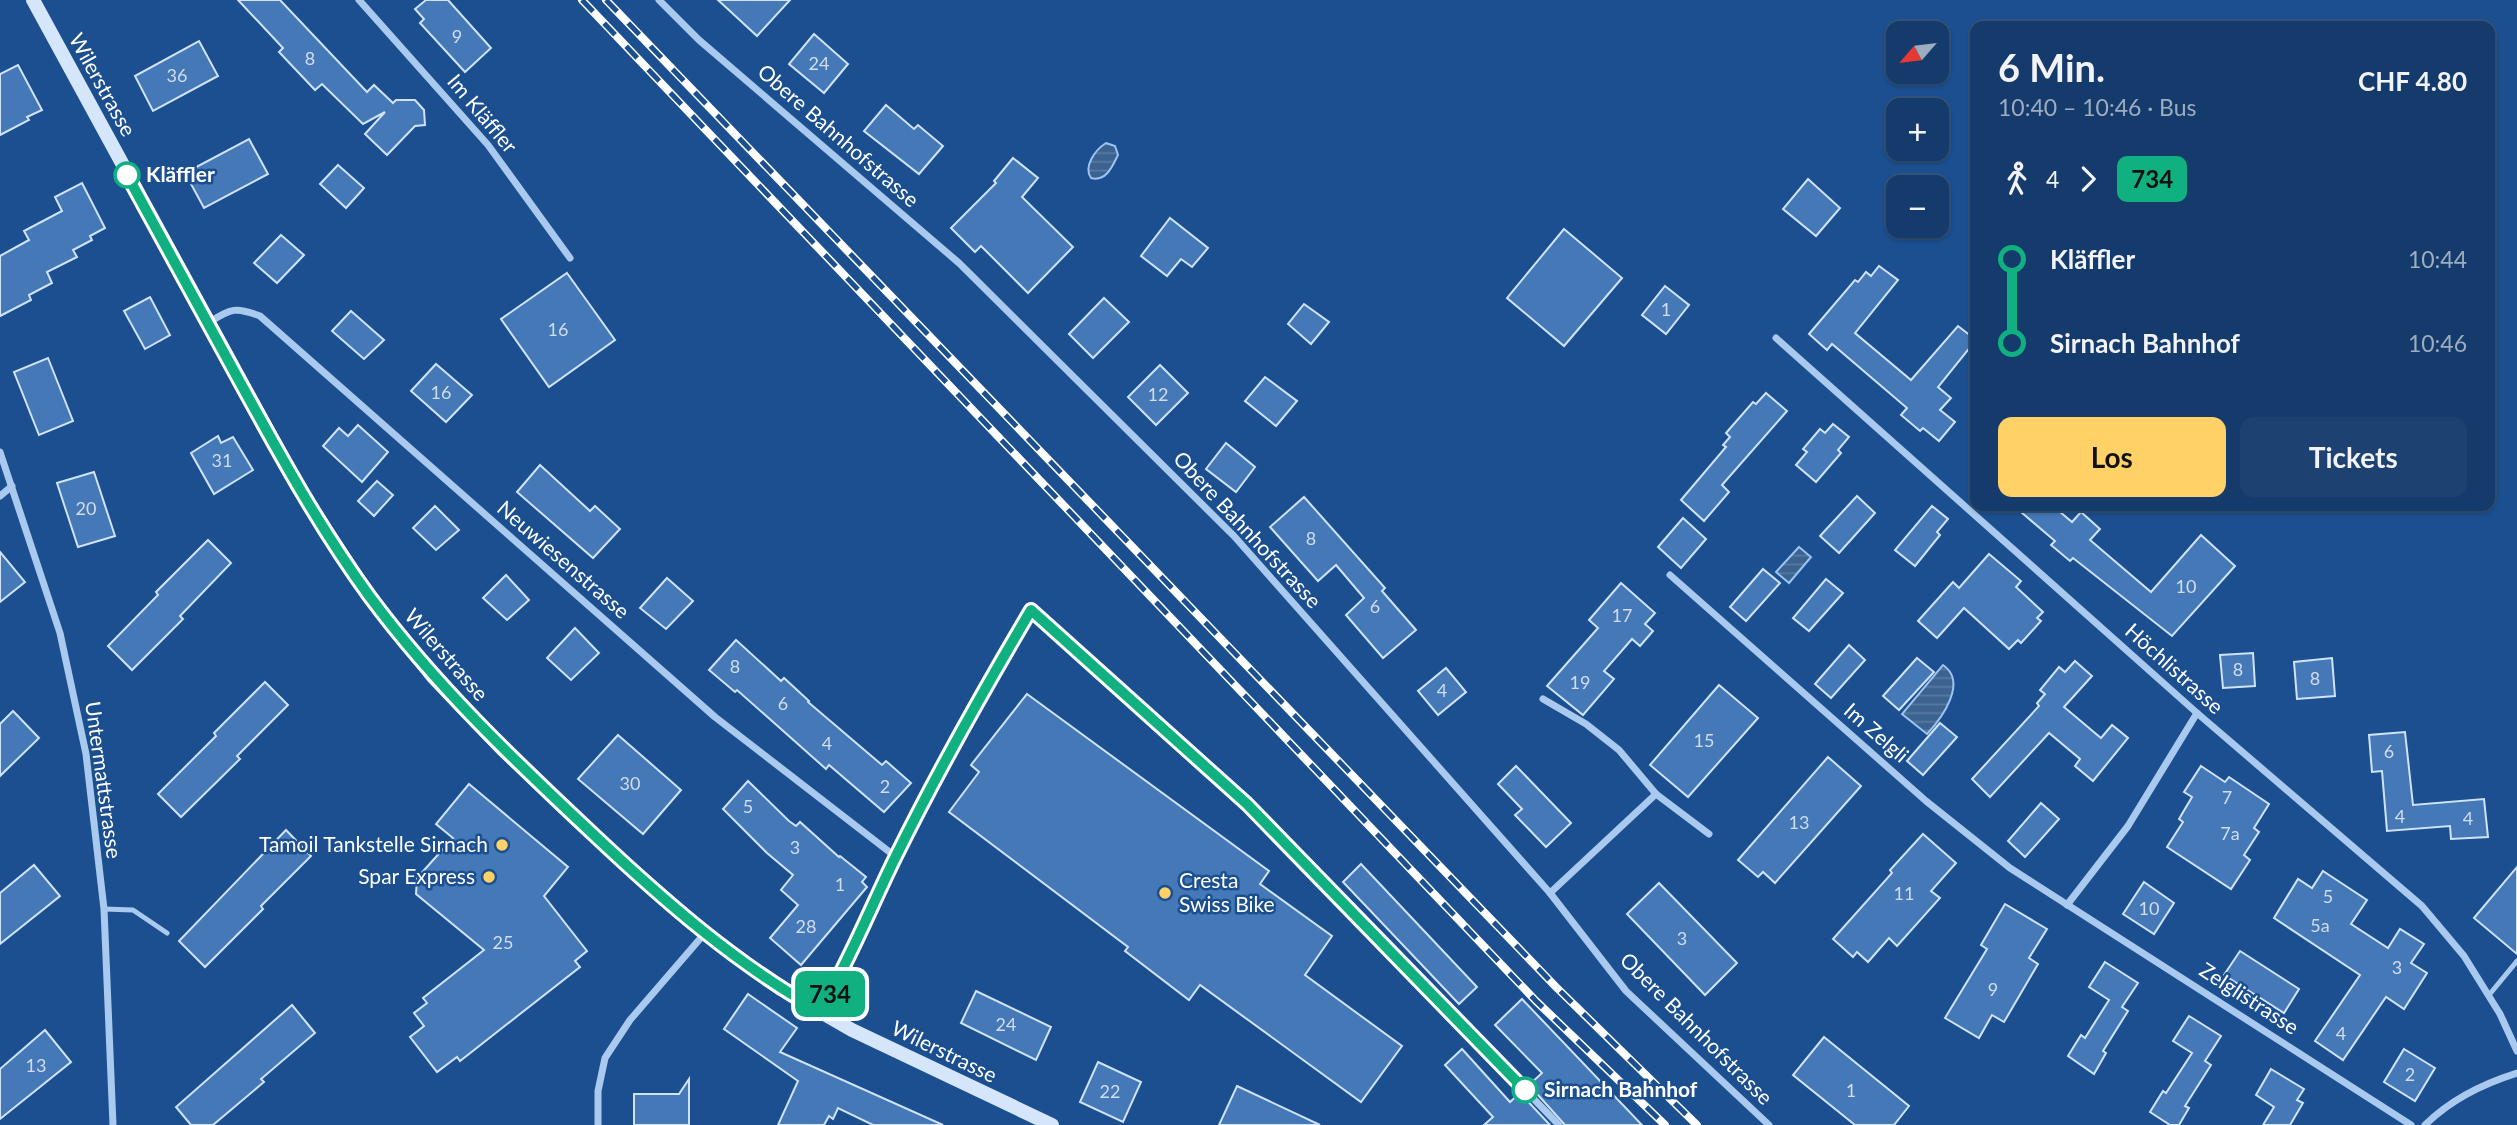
<!DOCTYPE html>
<html lang="de">
<meta charset="utf-8">
<style>
body{margin:0;font-family:Lato,sans-serif;background:#1d4271;color:#f1f3f6;height:100vh;display:flex;flex-direction:column;font-size:26px;white-space:nowrap}
*{box-sizing:border-box;margin:0}
p{font-size:23px;color:#9dadc1}
.icon{flex:none;width:38px;height:38px;fill:none;stroke:currentColor;stroke-width:2;stroke-linecap:round;stroke-linejoin:round}
.map{position:relative;flex:1;overflow:hidden}
.panel{position:absolute;left:1970px;top:21px;width:525px;height:490px;display:flex;flex-direction:column;background:#143b6b;border-radius:14px;box-shadow:0 2px 5px #0004,0 0 0 2px #33557e}
.panel>*{flex:none}
.badge{padding:0 14px;border-radius:10px;font-size:24px;line-height:46px}
.needle{width:46px;rotate:242deg}
.buttons{position:absolute;left:1886px;top:21px;display:grid;gap:14px}
.buttons a{display:grid;place-items:center;width:63px;height:63px;border-radius:14px;background:#143b6b;box-shadow:0 2px 5px #0004,0 0 0 2px #33557e;font-size:35px}
.map>.badge{position:absolute;translate:-50% -50%;box-shadow:0 0 0 4px #fff}
.legs{display:flex;align-items:center;gap:10px;height:77px;padding:0 28px;font-size:23px}
.legs p{margin-inline-start:auto}
.overview{display:flex;align-items:center;justify-content:space-between;height:119px;padding:0 28px}
h1{font-size:38px;font-weight:700;line-height:52px}
.cta{display:flex;gap:14px;margin-top:auto;padding:14px 28px}
.cta a{flex:1;height:80px;border-radius:14px;background:#ffd166;color:#111;font-size:28px;font-weight:700;line-height:80px;text-align:center}
.cta a+a{background:#1d4271;color:#f1f3f6}
ul{padding:0 28px;list-style:none}
li{display:flex;align-items:center;gap:24px;height:84px;font-size:26px}
li i{display:grid;place-items:center;width:10px;height:100%;margin:0 9px;background:currentColor}
li i::after{content:'';width:18px;height:18px;margin:-9px;border:5px solid;border-radius:50%;background:#143b6b}
li p{margin-inline-start:auto}
li:first-child i{background:linear-gradient(#0000 50%,currentColor 0)}
li:last-child i{background:linear-gradient(currentColor 50%,#0000 0)}
.map>svg:first-child{display:block}
.water{fill:url(#water-rules);stroke:#9cc4f0;stroke-width:2}
.building{fill:#4478b7;stroke:#cfe3fa;stroke-width:2}
.lines{fill:none;stroke-linecap:round;stroke-linejoin:round}
.service{stroke:#a9c9ee;stroke-width:5}
.minor{stroke:#a9c9ee;stroke-width:7}
.secondary{stroke:#d6e6fa;stroke-width:14}
.rail-casing{stroke:#fff;stroke-width:8}
.rail{stroke:#1b4f8f;stroke-width:5;stroke-dasharray:16;stroke-linecap:butt}
.line-1-casing{stroke:#fff;stroke-width:16}
.line-1{stroke:#10b080;stroke-width:10}
.stop-1-dot{fill:#fff;stroke:#10b080;stroke-width:3.5}
.poi-dot{fill:#ffd166;stroke:#1b4f8f;stroke-width:2.5}
.labels{text-anchor:middle;stroke-width:5;stroke-linejoin:round;paint-order:stroke}
.number-label{font-size:18px;fill:#d0dded}
.street-label{font-size:21px;fill:#fff;stroke:#1b4f8f}
.stop-label{font-size:21px;font-weight:bold;fill:#fff;stroke:#1b4f8f;text-anchor:start}
.poi-label{font-size:21px;fill:#fff;stroke:#1b4f8f;text-anchor:end}
</style>
<div class="map">
<svg width="2517" height="1125" viewBox="0 0 2517 1125">
<defs>
<pattern id="water-rules" width="6" height="5" patternUnits="userSpaceOnUse" patternTransform="scale(1.75)"><rect width="6" height="5" fill="#3c6290"/><path d="M0 2.5h6" fill="none" stroke="#597aa1"/></pattern>
</defs>
<rect width="100%" height="100%" fill="#1b4f8f"/>
<g class="water">
<path d="M1106,143l9,3 3,9c-6,12 -12,27 -27,23 -8,-11 4,-28 15,-35z"/>
<path d="M1799,547l12,10 -22,26 -13,-11z"/>
<path d="M1943,665c25,17 -1,53 -16,69l-25,-20z"/>
</g>
<g class="building">
<path d="M238,0h42l87,92 7,-7 19,18 3,-3h19l9,10 1,15 -10,1 -28,29 -22,-21 20,-22 -22,12 -41,-40 -7,6 -36,-38 4,-4z"/>
<path d="M426,0h22l43,48 -26,24 -45,-49 4,-4 -9,-10z"/>
<path d="M718,0h72l-33,36z"/>
<path d="M814,34l34,30 -24,29 -35,-29z"/>
<path d="M199,41l19,35 -65,35 -18,-35z"/>
<path d="M18,65l24,45 -15,7 2,3 -29,15v-61z"/>
<path d="M886,105l28,24 4,-4 25,21 -24,28 -55,-43z"/>
<path d="M249,139l19,35 -64,34 -19,-35z"/>
<path d="M1013,158l25,20 -16,19 51,50 -45,46 -47,-47 -6,6 -24,-24 45,-45 -2,-2z"/>
<path d="M338,165l26,23 -18,20 -26,-24z"/>
<path d="M1808,179l32,29 -24,28 -33,-27z"/>
<path d="M82,183l23,45 -15,8 2,4 -19,10 4,7 -30,15 5,11 -23,12 2,5 -31,16v-60l29,-16 -5,-9 38,-20 -7,-14z"/>
<path d="M1170,218l38,30 -16,19 -11,-8 -14,17 -26,-20z"/>
<path d="M1564,229l58,49 -58,68 -57,-48z"/>
<path d="M281,235l23,20 -27,28 -23,-20z"/>
<path d="M1879,266l19,14 -43,53 56,47 47,-54 18,14 -38,47 13,11 -11,12 15,12 -16,19 -16,-13 -3,3 -19,-16 6,-7 -75,-64 -5,6 -18,-16 46,-54 3,2 8,-10 5,4z"/>
<path d="M567,273l48,67 -66,47 -48,-68z"/>
<path d="M1665,286l24,19 -23,29 -24,-19z"/>
<path d="M150,297l20,38 -25,14 -21,-38z"/>
<path d="M1104,298l25,24 -36,36 -24,-24z"/>
<path d="M1304,304l25,18 -18,22 -23,-20z"/>
<path d="M351,311l33,29 -20,19 -32,-28z"/>
<path d="M48,358l25,63 -34,14 -25,-63z"/>
<path d="M436,364l36,31 -26,27 -35,-31z"/>
<path d="M1160,365l28,28 -32,32 -28,-28z"/>
<path d="M1265,377l32,24 -21,25 -31,-25z"/>
<path d="M1766,393l21,18 -65,74 7,7 -25,29 -23,-21 45,-53 -3,-2 7,-8 -4,-4 27,-31 3,2z"/>
<path d="M1833,424l16,13 -11,13 3,3 -25,29 -20,-17 11,-13 -4,-3 17,-20 5,4z"/>
<path d="M358,425l30,27 -26,30 -39,-36 16,-18 9,8z"/>
<path d="M218,436l3,7 12,-6 20,33 -39,24 -23,-41z"/>
<path d="M1226,443l29,24 -19,25 -30,-23z"/>
<path d="M540,465l50,46 5,-5 25,23 -27,29 -76,-66z"/>
<path d="M94,472l21,64 -37,11 -21,-64z"/>
<path d="M377,481l16,14 -19,21 -16,-15z"/>
<path d="M1857,496l18,17 -36,40 -19,-17z"/>
<path d="M1304,497l81,91 -3,3 34,39 -33,28 -37,-43 18,-17 -28,-33 -18,16 -48,-54z"/>
<path d="M435,506l24,24 -23,20 -23,-22z"/>
<path d="M1932,506l16,13 -11,13 3,3 -25,31 -20,-16z"/>
<path d="M2014,506h39l19,16 9,-10 19,17 -10,11 61,52 50,-57 34,31 -63,70 -99,-78 -3,3 -19,-16 4,-4z"/>
<path d="M1683,518l23,21 -25,29 -23,-21z"/>
<path d="M208,540l23,23 -51,53 3,3 -51,51 -24,-24 50,-51 -2,-3z"/>
<path d="M0,552l25,30 -25,20z"/>
<path d="M1989,554l32,27 -5,6 27,25 -6,6 4,3 -20,22 -3,-3 -9,9 -45,-41 -27,30 -19,-17 35,-39 6,6z"/>
<path d="M1763,569l17,14 -34,38 -16,-14z"/>
<path d="M506,575l23,25 -22,20 -24,-22z"/>
<path d="M667,578l26,23 -27,28 -26,-21z"/>
<path d="M1826,579l17,14 -34,38 -16,-13z"/>
<path d="M1621,583l34,30 -10,11 8,7 -13,15 -8,-7 -28,32 10,8 -31,36 -36,-29 51,-58 -9,-8z"/>
<path d="M575,628l24,25 -28,27 -24,-22z"/>
<path d="M736,640l45,41 3,-3 25,23 -1,1 74,63 4,-4 25,22 -27,29 -55,-47 -3,4 -89,-79 -2,2 -26,-22z"/>
<path d="M1849,645l16,15 -34,38 -16,-14z"/>
<path d="M2253,653l2,33 -32,2 -3,-33z"/>
<path d="M1917,658l17,14 -35,38 -16,-14z"/>
<path d="M2332,658l3,38 -38,3 -3,-37z"/>
<path d="M2075,661l17,15 -28,31 37,31 11,-13 16,13 -35,43 -18,-15 5,-7 -31,-26 -59,64 -18,-18 67,-73 -2,-3 8,-9 -5,-4 19,-23 6,5z"/>
<path d="M1446,668l20,24 -28,23 -20,-24z"/>
<path d="M265,682l23,23 -51,51 3,3 -59,58 -23,-23 58,-58 -2,-3z"/>
<path d="M1719,685l39,33 -70,79 -38,-32z"/>
<path d="M1027,694l242,177 -9,13 72,52 -27,39 97,71 -41,56 -161,-117 -11,15 -64,-49 3,-4 -179,-135 30,-40 -8,-7z"/>
<path d="M13,711l26,27 -39,38v-52z"/>
<path d="M1940,723l17,14 -34,38 -16,-14z"/>
<path d="M2405,732l8,73 71,-6 4,38 -37,2 -1,-13 -63,5 -5,-60 -10,1 -3,-37z"/>
<path d="M618,735l63,55 -38,44 -65,-55z"/>
<path d="M1828,757l33,29 -86,97 -12,-11 -5,5 -20,-17z"/>
<path d="M1516,766l55,57 -25,24 -31,-32 7,-6 -24,-25z"/>
<path d="M2201,766l24,16 4,-5 40,27 -15,24 5,4 -15,23 6,5 -19,29 -64,-42 16,-25 -4,-3 13,-22 -8,-5z"/>
<path d="M748,781l41,40 7,5 4,-4 39,35 1,-1 26,21 -4,5 5,5 -66,78 -31,-27 28,-33 -17,-15 12,-15 -26,-22 -44,-44z"/>
<path d="M469,784l99,83 -24,29 43,55 -12,10 5,6 -120,94 -3,-4 -20,15 -27,-35 14,-11 -10,-13 13,-10 -4,-5 61,-48 -68,-56 1,-16 36,-40 -17,-14z"/>
<path d="M2041,803l18,16 -34,38 -17,-16z"/>
<path d="M286,830l25,26 -50,50 2,3 -58,58 -26,-26z"/>
<path d="M1923,834l33,29 -25,28 9,7 -43,48 -8,-8 -21,24 -11,-10 -4,5 -20,-18 59,-66 -2,-3z"/>
<path d="M1361,864l116,123 -18,17 -116,-122z"/>
<path d="M34,865l26,31 -60,48v-51z"/>
<path d="M2517,867v87l-43,-36z"/>
<path d="M2323,871l44,29 -16,24 37,24 12,-19 24,15 -13,19 16,10 -23,36 -18,-12 -43,63 -28,-19 45,-66 -86,-57 24,-39 14,9z"/>
<path d="M2144,882l30,21 -20,31 -31,-20z"/>
<path d="M1659,883l78,80 -32,32 -78,-81z"/>
<path d="M2005,904l42,25 -18,29 9,6 -34,58 -12,-7 -13,23 -34,-20 42,-69 -6,-4z"/>
<path d="M2240,951l59,38 -15,24 -60,-38z"/>
<path d="M2105,962l33,21 -16,24 6,4 -25,40 3,2 -12,21 -26,-18 13,-21 4,3 24,-38 -20,-13z"/>
<path d="M976,991l75,36 -15,33 -75,-37z"/>
<path d="M748,994l49,34 -17,24 163,73h-70l-35,-17 -5,11 -4,-3 -5,9h-46l20,-44 -74,-52z"/>
<path d="M1522,999l120,126h-77l-36,-40 13,-12 -47,-48z"/>
<path d="M292,1005l23,28 -54,46 3,3 -51,43h-22l-15,-18z"/>
<path d="M2189,1016l32,20 -16,25 6,4 -26,41 4,2 -10,17h-9l-20,-13 13,-21 3,2 26,-40 -19,-12z"/>
<path d="M45,1030l26,32 -71,57v-50z"/>
<path d="M1824,1037l85,69 -15,19h-39l-62,-50z"/>
<path d="M1462,1049l48,53 10,-9 30,32h-66l9,-8 -48,-52z"/>
<path d="M2404,1049l31,19 -20,33 -31,-19z"/>
<path d="M1098,1062l43,20 -18,40 -43,-20z"/>
<path d="M2271,1069l33,20 -7,11 6,3 -13,22h-27l11,-18 -18,-12z"/>
<path d="M689,1079v46h-55v-31h45z"/>
<path d="M1237,1086l83,39h-101z"/>
</g>
<g class="lines">
<g class="service">
<path d="M104,909l29,1 34,23"/>
<path d="M2489,995l28,-34"/>
</g>
<g class="minor">
<path d="M359,0l129,145 82,113"/>
<path d="M659,0l40,40 260,223 275,273 316,357 76,98 143,134"/>
<path d="M208,323c23,-14 26,-17 52,-7l455,401 181,140"/>
<path d="M1776,338l421,375 225,193 42,50 36,58 17,37"/>
<path d="M0,452l60,181 26,121 18,155 9,216"/>
<path d="M0,496l12,-10"/>
<path d="M1670,575l256,226 84,67 401,257"/>
<path d="M1543,699l43,25 33,26 37,44 -106,99"/>
<path d="M1656,794l53,40"/>
<path d="M2067,905l61,-79 69,-113"/>
<path d="M820,1011c29,-49 50,-102 75,-153 42,-85 88,-167 136,-248l216,194 312,321"/>
<path d="M598,1125v-34l7,-33 25,-38 75,-87"/>
<path d="M2425,1125c26,-26 57,-41 92,-52"/>
</g>
<path class="secondary" d="M33,0l270,495 67,102 63,80 70,73 118,110 84,73 76,56 71,41 200,95"/>
<g class="rail-casing">
<g id="rail">
<path d="M582,0l954,1001 129,124"/>
<path d="M606,0l950,987 141,138"/>
</g>
</g>
<use href="#rail" class="rail"/>
</g>
<g class="lines">
<g class="line-1-casing">
<path id="line-1" d="M127,175c38,70 76,140 114,209 40,73 80,146 129,213 66,89 144,163 224,238 69,65 143,130 226,176 29,-49 50,-102 75,-153 42,-85 88,-167 136,-248l216,194 278,286"/>
</g>
<use href="#line-1" class="line-1"/>
</g>
<g class="stop-1-dot">
<circle cx="127" cy="175" r="12"/>
<circle cx="1525" cy="1090" r="12"/>
</g>
<g class="poi-dot">
<circle cx="502" cy="845" r="7"/>
<circle cx="489" cy="877" r="7"/>
<circle cx="1165" cy="893" r="7"/>
</g>
<g class="labels">
<g class="number-label">
<text x="457" y="43">9</text>
<text x="310" y="65">8</text>
<text x="819" y="70">24</text>
<text x="177" y="82">36</text>
<text x="1666" y="316">1</text>
<text x="558" y="336">16</text>
<text x="441" y="399">16</text>
<text x="1158" y="401">12</text>
<text x="222" y="467">31</text>
<text x="86" y="515">20</text>
<text x="1311" y="545">8</text>
<text x="2186" y="593">10</text>
<text x="1375" y="613">6</text>
<text x="1622" y="622">17</text>
<text x="735" y="673">8</text>
<text x="2238" y="676">8</text>
<text x="2315" y="685">8</text>
<text x="1580" y="689">19</text>
<text x="1442" y="697">4</text>
<text x="783" y="710">6</text>
<text x="1704" y="747">15</text>
<text x="827" y="750">4</text>
<text x="2389" y="758">6</text>
<text x="630" y="790">30</text>
<text x="885" y="793">2</text>
<text x="2227" y="804">7</text>
<text x="748" y="813">5</text>
<text x="2400" y="823">4</text>
<text x="2468" y="825">4</text>
<text x="1799" y="829">13</text>
<text x="2230" y="840">7a</text>
<text x="795" y="854">3</text>
<text x="840" y="891">1</text>
<text x="1904" y="900">11</text>
<text x="2328" y="903">5</text>
<text x="2149" y="915">10</text>
<text x="2320" y="932">5a</text>
<text x="806" y="933">28</text>
<text x="1682" y="945">3</text>
<text x="503" y="949">25</text>
<text x="2397" y="974">3</text>
<text x="1993" y="996">9</text>
<text x="1006" y="1031">24</text>
<text x="2341" y="1040">4</text>
<text x="36" y="1072">13</text>
<text x="2410" y="1081">2</text>
<text x="1851" y="1097">1</text>
<text x="1110" y="1098">22</text>
</g>
<g class="street-label">
<text transform="translate(102 85) rotate(61)" y="7">Wilerstrasse</text>
<text transform="translate(482 114) rotate(50)" y="7">Im Kläffler</text>
<text transform="translate(838 136) rotate(41)" y="7">Obere Bahnhofstrasse</text>
<text transform="translate(1247 530) rotate(47)" y="7">Obere Bahnhofstrasse</text>
<text transform="translate(563 560) rotate(41)" y="7">Neuwiesenstrasse</text>
<text transform="translate(446 655) rotate(49)" y="7">Wilerstrasse</text>
<text transform="translate(2174 669) rotate(42)" y="7">Höchlistrasse</text>
<text transform="translate(1876 733) rotate(41)" y="7">Im Zelgli</text>
<text transform="translate(103 780) rotate(82)" y="7">Untermattstrasse</text>
<text transform="translate(2249 999) rotate(33)" y="7">Zelglistrasse</text>
<text transform="translate(1696 1029) rotate(45)" y="7">Obere Bahnhofstrasse</text>
<text transform="translate(944 1052) rotate(26)" y="7">Wilerstrasse</text>
</g>
<g class="stop-label">
<text x="146" y="182">Kläffler</text>
<text x="1544" y="1097">Sirnach Bahnhof</text>
</g>
<g class="poi-label">
<text x="488" y="852">Tamoil Tankstelle Sirnach</text>
<text x="475" y="884">Spar Express</text>
<text x="1179" y="888" text-anchor="start">Cresta<tspan x="1179" dy="24">Swiss Bike</tspan></text>
</g>
</g>
</svg>
<div class="buttons">
<a><svg class="needle" viewBox="-14 -14 28 28"><path d="M0-13l5 13h-10z" fill="#e53935"/><path d="M0 13l5-13h-10z" fill="#9dadc1"/></svg></a>
<a>+</a>
<a>−</a>
</div>
<b class="badge" style="left:830px;top:994px;background:#10b080;color:#111">734</b>
<section class="panel">
<div class="overview"><div><h1>6 Min.</h1><p>10:40 – 10:46 · Bus</p></div><b>CHF 4.80</b></div>
<div class="legs"><svg class="icon" aria-label="walk" viewBox="0 0 24 24"><circle cx="13" cy="4" r="2"/><path d="M13 8l-2 6 4 7M11 14l-3 7M7 12l3-4h3l4 4"/></svg>4<svg class="icon" aria-label="forward" viewBox="0 0 24 24"><path d="M9 5l7 7-7 7"/></svg><b class="badge" style="background:#10b080;color:#111">734</b></div>
<ul>
<li><i style="color:#10b080"></i><b>Kläffler</b><p>10:44</p></li>
<li><i style="color:#10b080"></i><b>Sirnach Bahnhof</b><p>10:46</p></li>
</ul>
<div class="cta"><a>Los</a><a>Tickets</a></div>
</section>
</div>
